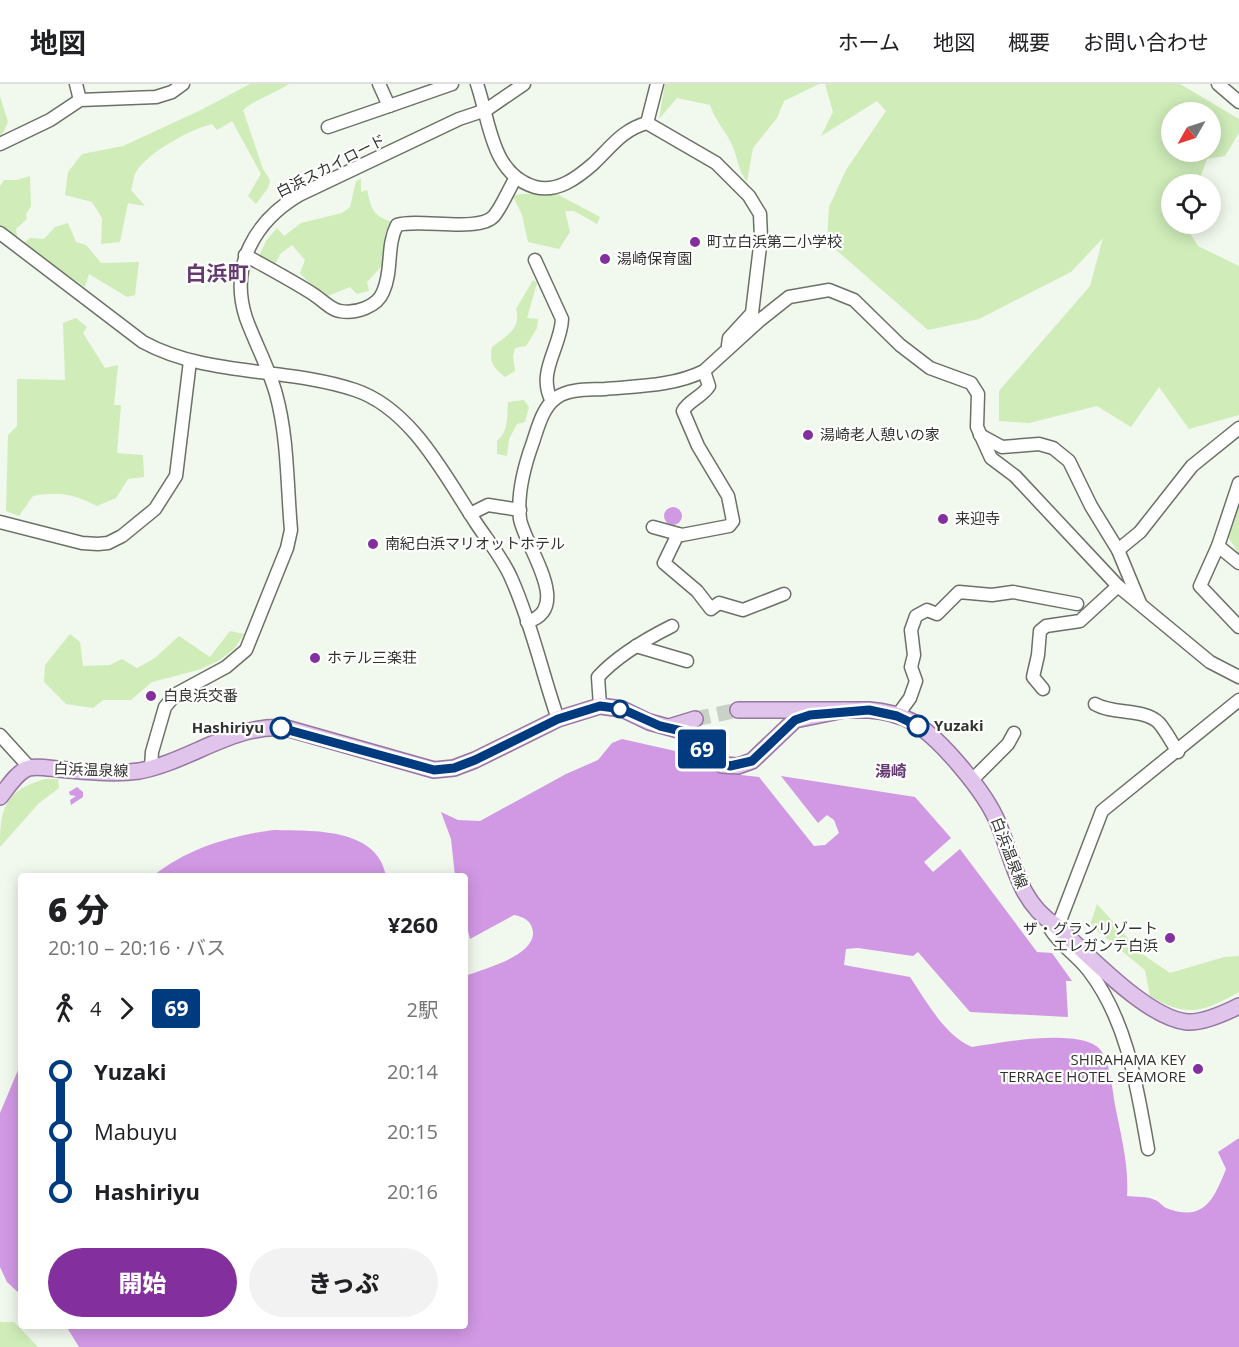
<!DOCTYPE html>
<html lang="ja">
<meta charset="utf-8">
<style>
body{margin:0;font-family:"Open Sans","Noto Sans JP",sans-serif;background:#f2f2f2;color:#202124;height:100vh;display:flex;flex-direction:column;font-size:22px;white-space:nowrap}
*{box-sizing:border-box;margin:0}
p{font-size:20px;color:#757577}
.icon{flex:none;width:33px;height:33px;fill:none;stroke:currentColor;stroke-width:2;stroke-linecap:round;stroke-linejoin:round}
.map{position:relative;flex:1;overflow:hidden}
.details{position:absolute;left:18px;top:789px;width:450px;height:456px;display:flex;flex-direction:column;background:#fff;border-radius:6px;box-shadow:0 3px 15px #0003}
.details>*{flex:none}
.badge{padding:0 12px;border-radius:4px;font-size:21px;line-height:39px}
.needle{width:39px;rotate:231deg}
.tools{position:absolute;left:1161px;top:18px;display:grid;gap:12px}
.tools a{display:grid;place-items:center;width:60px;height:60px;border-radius:50%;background:#fff;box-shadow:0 3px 15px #0003;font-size:30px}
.map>.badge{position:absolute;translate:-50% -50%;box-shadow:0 0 0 3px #fff}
.legs{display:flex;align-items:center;gap:9px;height:66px;padding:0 30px;font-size:20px}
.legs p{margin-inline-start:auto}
.head{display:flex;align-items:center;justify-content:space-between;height:102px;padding:0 30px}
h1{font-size:33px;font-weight:800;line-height:45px}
.cta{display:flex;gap:12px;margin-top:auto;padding:12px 30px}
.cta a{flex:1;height:69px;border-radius:36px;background:#842f9e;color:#fff;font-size:24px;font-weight:800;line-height:69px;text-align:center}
.cta a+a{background:#f2f2f2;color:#202124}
ul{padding:0 30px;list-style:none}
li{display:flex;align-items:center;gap:21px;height:60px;font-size:22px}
li i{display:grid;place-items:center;width:9px;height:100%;margin:0 8px;background:currentColor}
li i::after{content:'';width:15px;height:15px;margin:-8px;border:4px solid;border-radius:50%;background:#fff}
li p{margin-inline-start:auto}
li:first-child i{background:linear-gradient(#0000 50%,currentColor 0)}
li:last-child i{background:linear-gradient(currentColor 50%,#0000 0)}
header{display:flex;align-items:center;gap:36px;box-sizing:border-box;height:84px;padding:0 30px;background:#fff;border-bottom:2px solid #e0e0e0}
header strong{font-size:28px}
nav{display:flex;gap:33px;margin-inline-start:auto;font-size:21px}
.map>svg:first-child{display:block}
.green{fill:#cfecb9;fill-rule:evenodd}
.water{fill:#d198e4}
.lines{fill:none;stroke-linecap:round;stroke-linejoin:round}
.major-tunnel{stroke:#cad1c7;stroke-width:15;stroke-dasharray:15 8;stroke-linecap:butt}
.minor-casing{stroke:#6b7167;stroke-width:15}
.major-casing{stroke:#9577a0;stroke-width:18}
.minor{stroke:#fff;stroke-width:12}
.major{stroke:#e0c4eb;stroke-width:15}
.line-1-casing{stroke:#fff;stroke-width:14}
.line-1{stroke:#003b80;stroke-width:9}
.poi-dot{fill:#842f9e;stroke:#fff;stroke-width:2}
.stop-1-dot{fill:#fff;stroke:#003b80;stroke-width:3}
.labels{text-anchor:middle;stroke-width:4.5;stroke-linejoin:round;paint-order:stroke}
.street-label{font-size:15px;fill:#30332e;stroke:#fff}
.poi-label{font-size:15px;fill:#30332e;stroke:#fff;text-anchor:start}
.stop-label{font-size:15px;font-weight:bold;fill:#30332e;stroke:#fff;text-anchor:start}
.neighbourhood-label{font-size:16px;font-weight:bold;fill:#633970;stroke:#fff}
.district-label{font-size:21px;font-weight:bold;fill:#633970;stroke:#fff}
</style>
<header>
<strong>地図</strong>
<nav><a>ホーム</a><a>地図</a><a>概要</a><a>お問い合わせ</a></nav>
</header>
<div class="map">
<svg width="1239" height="1263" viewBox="0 0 1239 1263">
<rect width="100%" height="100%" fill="#f1f8ed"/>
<g class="green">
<path d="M250,0h39c-15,10 -33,15 -46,26l20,59 7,11 -2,8 -12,16 -8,-8 13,-22 -29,-53 -15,9 -5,-6c-21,5 -64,28 -76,48 -3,5 -3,13 -5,18l14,16 -17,-3 -8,39 -19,2 1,-26 -10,-16 -27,-7 3,-23 14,-18 41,-8 78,-36z"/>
<path d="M665,0h154l-35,17 -7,17 -24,30 -6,34c-9,-12 -9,-22 -14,-35 -6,-15 -17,-24 -23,-42l-33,-7 -18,21z"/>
<path d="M825,0h355l59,35v14l-14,23 -18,3 -9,25h-26v40h12l14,22 41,20v149l-50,14 -30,-42 -28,40 -34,-21 -68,17 -30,-2v-30l91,-105 13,-48 -32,34 -92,47 -51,11 -101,-88 2,-35 17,-37 40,-59 -9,-10 -56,35 12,-24zM1172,28h38v40h-38z"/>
<path d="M0,12l8,26 -8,17z"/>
<path d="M30,92l1,30 -5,8 1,5 -11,10 2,14 -18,-14v-43l4,-6h13z"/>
<path d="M361,95v13l6,-2c5,21 6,26 26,32l-7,8 -4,36 -15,16 2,9 -12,3 -7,-7 -22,9 -18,-12 -10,-11 5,-13 -13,-15 -12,9 -6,13 -15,-11 7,-15 11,-13 7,8 17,-13 41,-10 8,-6 6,-26z"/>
<path d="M521,110h36l43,23 -3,7 -23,-13h-9l5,21 -11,17 -31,-7 -6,-27 -9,-19z"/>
<path d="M68,139l8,19 10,3 15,18 38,-1 -4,33 -8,2 -38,-23 -4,13 -64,-41 9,-8 14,1 11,-12z"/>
<path d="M533,196l4,3 -10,35 11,1 -1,9 -11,18 -11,2 -2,8 2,15 -10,6c-12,-10 -16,-14 -13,-30 14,-11 30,-18 24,-38z"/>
<path d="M76,234l11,9 -4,6 22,35 13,-3 -4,40h7l-4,48 26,2 1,22 -16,2 -12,19 -19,8c-23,-12 -38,-15 -64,-10l-14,20 -13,-5 2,-76 9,-9v-47l48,1 -2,-57z"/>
<path d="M524,316l5,7 -4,15 -8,2 -8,15 -2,17 -10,-2v-13c12,-10 10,-25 11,-39z"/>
<path d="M1239,408v62l-12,-19 -6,-19z"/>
<path d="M230,547l14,3 -10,15 -16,12 -20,9 -46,12 -21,18h-28l-10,8 -27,-4 -22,-22 1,-17 25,-31 10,8 3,24 27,-1 12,-6 15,9 18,-10 24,-22 31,21z"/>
<path d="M45,695h13l1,9 -20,15 -39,44c0,-40 5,-56 45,-68z"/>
<path d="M1097,820l45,50 28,19 54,-16 15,-1v36c-36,20 -52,26 -89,4l-5,-26 -55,-45z"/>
<path d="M0,1238h14l24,25h-38z"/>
</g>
<g class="water">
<circle cx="673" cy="432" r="9"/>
<path d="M622,655l71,16 30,18 36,4 55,69 11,-1 14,-12 -5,-13 -7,-5 -9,8 -37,-47 134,21 36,41 -27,24 9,10 27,-23 77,103 15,1 20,28h-6l2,36 -98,-5 -52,-60 -5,4 -55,-8 -12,1 -2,16 66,12c17,25 34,58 62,70 27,-4 114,-21 130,5 9,15 10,36 13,53 6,31 14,60 12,91 8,1 20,0 28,4 4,1 7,6 11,8 38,15 48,-9 60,-39l-8,-17 21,-14v209h-1160l-13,-21h399v-350c18,-7 70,-20 68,-44 -1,-11 -9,-15 -19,-17l-44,24 -5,-20v-43h-10l-4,-37 -10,-27 17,8 22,1 86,-47 32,-14 14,-17z"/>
<path d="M77,703l6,5v5l-12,8 -1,-5 6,-4 -6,-1 -1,-3z"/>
<path d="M273,746c39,1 104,-3 113,46h-233c35,-28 77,-40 120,-46z"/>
<path d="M21,979v232l-14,-13 -7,-15v-154z"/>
</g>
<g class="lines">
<path class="major-tunnel" d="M695,635l43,-9"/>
<g class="minor-casing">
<g id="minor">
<path d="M76,0l4,16"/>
<path d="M477,0c13,38 14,90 58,103 22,6 42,-9 58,-23 17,-16 30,-35 54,-41l69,40 33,33 11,18 1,24 -9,75 -23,25 -1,7"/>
<path d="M1218,0l21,18"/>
<path d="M389,22l63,-22"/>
<path d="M647,39l10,-39"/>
<path d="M328,43l61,-21 -10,-22"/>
<path d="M0,60l50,-24 30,-20 76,-3 16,-5 11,-8"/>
<path d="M0,149l143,109c64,35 143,25 212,48 57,19 90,86 121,133 12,18 28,37 36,57 20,45 30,93 46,139"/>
<path d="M245,171c23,13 46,25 68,39 8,5 18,16 27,17 15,3 37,-4 43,-19 10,-22 3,-46 14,-67 23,-7 82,8 97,-9 8,-10 14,-25 21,-37"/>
<path d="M535,176l27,59c-1,28 -26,54 -10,82"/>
<path d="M980,351l22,12 37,-3 14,4 16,13 22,45 27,44 22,53"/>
<path d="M1239,399l-21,63 -18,40 39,41"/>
<path d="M470,430l18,-9 32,5"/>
<path d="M0,438l82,21 16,1 10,-1 14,-7 33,-27 21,-33 14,-115"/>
<path d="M653,443l29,8 47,-9 4,-5 -5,-25 -30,-50 -15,-35c5,-10 19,-14 26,-25l-5,-15"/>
<path d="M678,450l-14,29 33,28 14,18 8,-6 24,7 41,-16"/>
<path d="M1218,462l21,17"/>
<path d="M1118,466l22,-18 52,-66 47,-38"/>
<path d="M527,538c47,-14 -2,-75 -7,-103 -3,-24 5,-55 13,-77 5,-15 10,-35 23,-44 13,-10 34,-8 49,-9 33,-3 69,-3 99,-18l56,-51 29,-23 40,-7 25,10 46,45 30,23 41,15 7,11 -1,33 14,31 24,18 103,110 92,76 29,15"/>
<path d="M636,562l51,15"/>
<path d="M1043,605l-10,-12 5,-22 2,-24 6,-5 34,-5 38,-35"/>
<path d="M1095,620c19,11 49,4 64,19 7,8 13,20 19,29"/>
<path d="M600,622l-2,-29c20,-22 48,-38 74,-51"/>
<path d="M897,632l13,-18 6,-17 -5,-14 3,-12 -3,-25 5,-14 11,-6 10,4 22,-22 33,3 21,-3 64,12"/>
<path d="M0,651l30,33"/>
<path d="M151,684l1,-16 13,-45 11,-13 50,-27 20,-17 41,-102 4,-18c-4,-44 -3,-93 -15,-136 -7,-26 -21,-51 -30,-76 -17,-52 9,-97 53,-123l160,-76 27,-9 38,-26"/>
<path d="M972,696l36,-36 6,-11"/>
<path d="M1148,1065c-11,-61 -20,-127 -59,-178 -11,-15 -28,-25 -38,-41l10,-12 41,-107 137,-111"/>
</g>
</g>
<g class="major-casing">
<g id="major">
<path d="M738,626h131c15,1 31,5 44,12 28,17 73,71 85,101 16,38 20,78 57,102 31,27 91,93 132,97 16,1 38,-9 52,-16"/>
<path d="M669,643l26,-8"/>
<path d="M0,713c8,-10 17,-25 29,-29 8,-2 19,0 28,1 27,2 55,6 82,2 50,-9 95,-48 147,-43l148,42 20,-2 21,-8 83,-41 42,-13 22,3 27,13 37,10 29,29 7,4 16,1 14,-5 43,-41 49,-10"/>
</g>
</g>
<use href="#minor" class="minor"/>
<use href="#major" class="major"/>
</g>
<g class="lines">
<g class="line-1-casing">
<path id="line-1" d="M281,644l153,42 20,-2 21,-8 83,-41 42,-13 22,3 38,17 26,6 29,29 15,5 22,-5 43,-41 15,-5 59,-5 28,6 21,10"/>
</g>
<use href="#line-1" class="line-1"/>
</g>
<g class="poi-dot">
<circle cx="695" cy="158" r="6"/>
<circle cx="605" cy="175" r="6"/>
<circle cx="808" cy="351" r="6"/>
<circle cx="943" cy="435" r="6"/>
<circle cx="373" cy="460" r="6"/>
<circle cx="315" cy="574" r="6"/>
<circle cx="151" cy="612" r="6"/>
<circle cx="1170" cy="854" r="6"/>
<circle cx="1198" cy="985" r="6"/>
</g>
<g class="stop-1-dot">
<circle cx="620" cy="625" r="8"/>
<circle cx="918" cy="642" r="10"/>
<circle cx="281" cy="644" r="10"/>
</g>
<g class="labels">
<g class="street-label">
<text transform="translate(331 82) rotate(-27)" y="5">白浜スカイロード</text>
<text transform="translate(91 686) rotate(2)" y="5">白浜温泉線</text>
<text transform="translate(1009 769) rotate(69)" y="5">白浜温泉線</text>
</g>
<g class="poi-label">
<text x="707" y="163">町立白浜第二小学校</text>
<text x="617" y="180">湯崎保育園</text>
<text x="820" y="356">湯崎老人憩いの家</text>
<text x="955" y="440">来迎寺</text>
<text x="385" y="465">南紀白浜マリオットホテル</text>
<text x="327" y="579">ホテル三楽荘</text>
<text x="163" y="617">白良浜交番</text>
<text x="1158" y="850" text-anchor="end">ザ・グランリゾート<tspan x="1158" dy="17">エレガンテ白浜</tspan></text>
<text x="1186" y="981" text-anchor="end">SHIRAHAMA KEY<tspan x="1186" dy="17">TERRACE HOTEL SEAMORE</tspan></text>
</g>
<g class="stop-label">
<text x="934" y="647">Yuzaki</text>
<text x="264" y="649" text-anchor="end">Hashiriyu</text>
</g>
<g class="neighbourhood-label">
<text x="891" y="693">湯崎</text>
</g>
<g class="district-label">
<text x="217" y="197">白浜町</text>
</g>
</g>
</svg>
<div class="tools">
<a><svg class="needle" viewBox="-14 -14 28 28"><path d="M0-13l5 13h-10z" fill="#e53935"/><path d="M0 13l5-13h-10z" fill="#757577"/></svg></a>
<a><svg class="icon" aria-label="locate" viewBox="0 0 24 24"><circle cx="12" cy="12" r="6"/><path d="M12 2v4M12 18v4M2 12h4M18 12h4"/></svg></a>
</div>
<b class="badge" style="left:702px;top:665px;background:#003b80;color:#fff">69</b>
<section class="details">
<div class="head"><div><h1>6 分</h1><p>20:10 – 20:16 · バス</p></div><b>¥260</b></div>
<div class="legs"><svg class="icon" aria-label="walk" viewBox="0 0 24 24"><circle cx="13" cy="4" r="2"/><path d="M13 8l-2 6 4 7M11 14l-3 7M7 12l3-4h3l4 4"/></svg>4<svg class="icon" aria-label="forward" viewBox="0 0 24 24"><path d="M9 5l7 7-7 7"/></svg><b class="badge" style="background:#003b80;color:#fff">69</b><p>2駅</p></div>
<ul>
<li><i style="color:#003b80"></i><b>Yuzaki</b><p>20:14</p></li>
<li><i style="color:#003b80"></i><span>Mabuyu</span><p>20:15</p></li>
<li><i style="color:#003b80"></i><b>Hashiriyu</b><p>20:16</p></li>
</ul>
<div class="cta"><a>開始</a><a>きっぷ</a></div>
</section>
</div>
